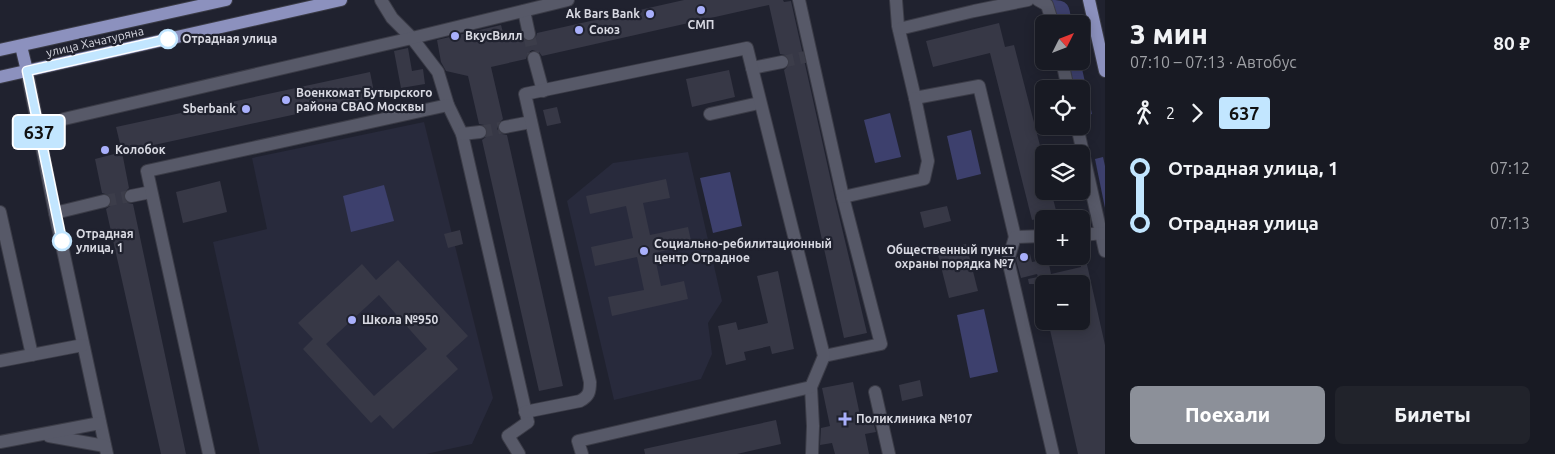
<!DOCTYPE html>
<html lang="ru">
<meta charset="utf-8">
<style>
body{margin:0;font-family:Ubuntu,sans-serif;background:#21232b;color:#f1f3f6;height:100vh;display:flex;flex-direction:column;font-size:19px;white-space:nowrap}
*{box-sizing:border-box;margin:0}
p{font-size:16px;color:#9fa1a6}
.icon{flex:none;width:28px;height:28px;fill:none;stroke:currentColor;stroke-width:2;stroke-linecap:round;stroke-linejoin:round}
.map{position:relative;flex:1;overflow:hidden}
.side{display:flex;flex-direction:column;background:#181a23;width:450px}
.side>*{flex:none}
.badge{padding:0 10px;border-radius:4px;font-size:18px;line-height:32px}
.needle{width:32px;rotate:48deg}
.buttons{position:absolute;left:1035px;top:15px;display:grid;gap:10px}
.buttons a{display:grid;place-items:center;width:55px;height:55px;border-radius:8px;background:#181a23;box-shadow:0 2px 12px #0003,0 0 0 1px #363841;font-size:25px}
.map>.badge{position:absolute;translate:-50% -50%;box-shadow:0 0 0 2px #fff}
.legs{display:flex;align-items:center;gap:8px;height:55px;padding:0 25px;font-size:16px}
.legs p{margin-inline-start:auto}
.summary{display:flex;align-items:center;justify-content:space-between;height:85px;padding:0 25px}
h1{font-size:28px;font-weight:800;line-height:38px}
.cta{display:flex;gap:10px;margin-top:auto;padding:10px 25px}
.cta a{flex:1;height:58px;border-radius:8px;background:#8c9099;color:#fff;font-size:20px;font-weight:800;line-height:58px;text-align:center}
.cta a+a{background:#21232b;color:#f1f3f6}
ul{padding:0 25px;list-style:none}
li{display:flex;align-items:center;gap:18px;height:55px;font-size:19px}
li i{display:grid;place-items:center;width:8px;height:100%;margin:0 6px;background:currentColor}
li i::after{content:'';width:12px;height:12px;margin:-6px;border:4px solid;border-radius:50%;background:#181a23}
li p{margin-inline-start:auto}
li:first-child i{background:linear-gradient(#0000 50%,currentColor 0)}
li:last-child i{background:linear-gradient(currentColor 50%,#0000 0)}
main{display:flex;flex:1;min-height:0}
.map>svg:first-child{display:block}
.built{fill:#282a3c}
.green{fill:#3d406d}
.building{fill:#373846;fill-rule:evenodd}
.lines{fill:none;stroke-linecap:round;stroke-linejoin:round}
.minor-tunnel{stroke:#3c3d4a;stroke-width:12;stroke-dasharray:12 6;stroke-linecap:butt}
.minor-casing{stroke:#3b3c47;stroke-width:14}
.major-casing{stroke:#3b3c47;stroke-width:14}
.minor{stroke:#575968;stroke-width:12}
.major{stroke:#8c91be;stroke-width:12}
.line-1-casing{stroke:#fff;stroke-width:11}
.line-1{stroke:#c2e6ff;stroke-width:8}
.poi-dot{fill:#a9b0fc;stroke:#20222f;stroke-width:2}
.stop-1-dot{fill:#fff;stroke:#c2e6ff;stroke-width:2.5}
.labels{text-anchor:middle;stroke-width:4.5;stroke-linejoin:round;paint-order:stroke}
.poi-label{font-size:12px;font-weight:bold;fill:#d8d9e2;stroke:#20222f;text-anchor:start}
.stop-label{font-size:12px;font-weight:bold;fill:#d8d9e2;stroke:#20222f;text-anchor:start}
.street-label{font-size:12px;fill:#d8d9e2;stroke:#20222f}
</style>
<main>
<div class="map">
<svg width="1105" height="454" viewBox="0 0 1105 454">
<rect width="100%" height="100%" fill="#20222f"/>
<g class="built">
<path d="M424,122l69,276 -21,46 -46,10h-166l-47,-212 54,-13 -15,-71z"/>
<path d="M688,152l34,149 -14,22 4,31 -11,25 -87,21 -47,-199 46,-38z"/>
</g>
<g class="green">
<path d="M1052,0c19,0 17,8 20,24h-16z"/>
<path d="M1081,64l11,50 -11,3v-28h-9l-5,-22z"/>
<path d="M890,113l11,44 -26,6 -11,-43z"/>
<path d="M971,130l10,44 -24,6 -10,-44z"/>
<path d="M1103,157l2,9v42l-10,-49z"/>
<path d="M730,172l12,54 -29,7 -13,-55z"/>
<path d="M384,185l10,36 -43,11 -8,-36z"/>
<path d="M984,309l14,63 -28,6 -13,-63z"/>
</g>
<g class="building">
<path d="M684,0h99l1,2 7,-1 44,198 32,134 -23,5 -60,-268 5,-5 1,-5 -5,-5 -5,-1 -11,-49 -227,51 -3,-4 -7,-2 -4,3 -2,6 -35,8 12,52 -5,5 -1,5 5,5 5,1 56,251 -24,5 -57,-251 5,-4 1,-5 -4,-6 -5,-1 -11,-48 -22,-5 -5,-9 -4,-22 64,-15 4,15 16,-4 2,4 7,2 5,-2 2,-7z"/>
<path d="M999,23l6,24 9,-2 30,116v30h7l6,23 -25,6 -42,-167 -57,14 -7,-26z"/>
<path d="M408,48l4,23 11,-2 2,15 -24,4 -7,-37z"/>
<path d="M729,70l6,27 -43,10 -6,-28z"/>
<path d="M370,72l5,25 -253,55 -6,-25z"/>
<path d="M557,107l4,16 -14,3 -4,-16z"/>
<path d="M122,152l7,36 -5,5 -1,5 5,5 5,1 53,250h-25l-55,-245 4,-3 2,-6 -3,-5 -7,-2 -7,-34z"/>
<path d="M666,179l4,19 -27,5 7,32 38,-8 4,18 -38,8 7,33 23,-5 4,18 -76,17 -4,-19 36,-7 -7,-33 -42,9 -4,-19 42,-9 -7,-32 -36,8 -4,-18z"/>
<path d="M220,181l7,31 -44,11 -7,-31z"/>
<path d="M947,206l4,15 -27,7 -4,-16z"/>
<path d="M460,230l3,14 -15,4 -4,-14z"/>
<path d="M966,244l12,47 -29,7 -12,-47z"/>
<path d="M1030,254l2,8 16,-3 3,15 30,-7v-7h5l19,85v109h-27l-30,-133h33v-37h-52l-1,-5 10,-2 -1,-3 -16,4 -5,-18 1,-3z"/>
<path d="M398,260l70,76 -22,20 12,13 -65,60 -13,-14 -9,8 -68,-74 10,-10 -15,-16 64,-59 14,16zM379,295l48,54 -53,47 -48,-52z"/>
<path d="M778,271l16,78 -22,5 -2,-8 -26,6 2,8 -20,5 -8,-39 18,-4 2,8 30,-7 -11,-47z"/>
<path d="M920,380l3,16 -21,5 -3,-16z"/>
<path d="M853,382l8,38 11,-2 4,14 -11,2 4,20h-34l-3,-11 -12,2 1,-17 9,-2 -8,-38z"/>
<path d="M776,420l5,24 -44,10h-92l-1,-5z"/>
</g>
<g class="lines">
<g class="minor-tunnel">
<path d="M529,34l5,24"/>
<path d="M782,62l23,-5"/>
<path d="M480,132l25,-5"/>
<path d="M104,201l27,-5"/>
</g>
<g class="minor-casing">
<g id="minor">
<path d="M381,0l11,18 20,20 26,34 10,33 14,29 66,288 -20,14 11,18"/>
<path d="M799,0l44,197 38,147 -57,12"/>
<path d="M896,0l2,26 17,72 64,-12 36,151"/>
<path d="M1038,0l9,5 6,19"/>
<path d="M524,11l5,23"/>
<path d="M899,29l75,-18 54,-11"/>
<path d="M534,58l9,33"/>
<path d="M1062,61l6,28"/>
<path d="M752,68l30,-6"/>
<path d="M27,71l28,142 52,241"/>
<path d="M710,114l49,-11"/>
<path d="M64,119l348,-81 156,-38"/>
<path d="M1077,126l28,125"/>
<path d="M505,127l26,-5"/>
<path d="M462,134l18,-2"/>
<path d="M131,196l20,-4"/>
<path d="M843,197l81,-18 4,-18 -13,-63"/>
<path d="M0,212l32,143"/>
<path d="M55,213l49,-12"/>
<path d="M1081,235l24,-2"/>
<path d="M1044,236l-29,1 -7,23 45,194"/>
<path d="M0,361l83,-16"/>
<path d="M811,387l2,39 -1,28"/>
<path d="M875,392l14,62"/>
<path d="M525,412l55,-11c9,-5 10,-9 10,-19l-65,-288 222,-46 77,308 -13,31 -233,54 4,13"/>
<path d="M49,436l56,10"/>
<path d="M0,442l100,-19"/>
<path d="M209,454l-62,-283 301,-66"/>
</g>
</g>
<g class="major-casing">
<g id="major">
<path d="M1089,0l16,71"/>
<path d="M21,46l6,25"/>
<path d="M0,50l226,-50"/>
<path d="M0,77l341,-77"/>
</g>
</g>
<use href="#minor" class="minor"/>
<use href="#major" class="major"/>
</g>
<g class="lines">
<g class="line-1-casing">
<path id="line-1" d="M62,241l-35,-170 141,-32"/>
</g>
<use href="#line-1" class="line-1"/>
</g>
<g class="poi-dot">
<circle cx="701" cy="10" r="5"/>
<circle cx="650" cy="14" r="5"/>
<circle cx="579" cy="30" r="5"/>
<circle cx="455" cy="36" r="5"/>
<circle cx="286" cy="100" r="5"/>
<circle cx="246" cy="109" r="5"/>
<circle cx="105" cy="150" r="5"/>
<circle cx="644" cy="251" r="5"/>
<circle cx="1024" cy="257" r="5"/>
<circle cx="352" cy="320" r="5"/>
<path d="M842.5 411.5h5v5h5v5h-5v5h-5v-5h-5v-5h5z"/>
</g>
<g class="stop-1-dot">
<circle cx="168" cy="39" r="9"/>
<circle cx="62" cy="241" r="9"/>
</g>
<g class="labels">
<g class="poi-label">
<text x="640" y="18" text-anchor="end">Ak Bars Bank</text>
<text x="701" y="29" text-anchor="middle">СМП</text>
<text x="589" y="34">Союз</text>
<text x="465" y="40">ВкусВилл</text>
<text x="296" y="97">Военкомат Бутырского<tspan x="296" dy="14">района СВАО Москвы</tspan></text>
<text x="236" y="113" text-anchor="end">Sberbank</text>
<text x="115" y="154">Колобок</text>
<text x="654" y="248">Социально-ребилитационный<tspan x="654" dy="14">центр Отрадное</tspan></text>
<text x="1014" y="254" text-anchor="end">Общественный пункт<tspan x="1014" dy="14">охраны порядка №7</tspan></text>
<text x="362" y="324">Школа №950</text>
<text x="856" y="423">Поликлиника №107</text>
</g>
<g class="stop-label">
<text x="182" y="43">Отрадная улица</text>
<text x="76" y="238">Отрадная<tspan x="76" dy="14">улица, 1</tspan></text>
</g>
<g class="street-label">
<text transform="translate(95 42) rotate(-13)" y="4">улица Хачатуряна</text>
</g>
</g>
</svg>
<div class="buttons">
<a><svg class="needle" viewBox="-14 -14 28 28"><path d="M0-13l5 13h-10z" fill="#e53935"/><path d="M0 13l5-13h-10z" fill="#9fa1a6"/></svg></a>
<a><svg class="icon" aria-label="locate" viewBox="0 0 24 24"><circle cx="12" cy="12" r="6"/><path d="M12 2v4M12 18v4M2 12h4M18 12h4"/></svg></a>
<a><svg class="icon" aria-label="layers" viewBox="0 0 24 24"><path d="M12 4l9 5-9 5-9-5zM3 14l9 5 9-5"/></svg></a>
<a>+</a>
<a>−</a>
</div>
<b class="badge" style="left:39px;top:132px;background:#c2e6ff;color:#111">637</b>
</div>
<section class="side">
<div class="summary"><div><h1>3 мин</h1><p>07:10 – 07:13 · Автобус</p></div><b>80 ₽</b></div>
<div class="legs"><svg class="icon" aria-label="walk" viewBox="0 0 24 24"><circle cx="13" cy="4" r="2"/><path d="M13 8l-2 6 4 7M11 14l-3 7M7 12l3-4h3l4 4"/></svg>2<svg class="icon" aria-label="forward" viewBox="0 0 24 24"><path d="M9 5l7 7-7 7"/></svg><b class="badge" style="background:#c2e6ff;color:#111">637</b></div>
<ul>
<li><i style="color:#c2e6ff"></i><b>Отрадная улица, 1</b><p>07:12</p></li>
<li><i style="color:#c2e6ff"></i><b>Отрадная улица</b><p>07:13</p></li>
</ul>
<div class="cta"><a>Поехали</a><a>Билеты</a></div>
</section>
</main>
